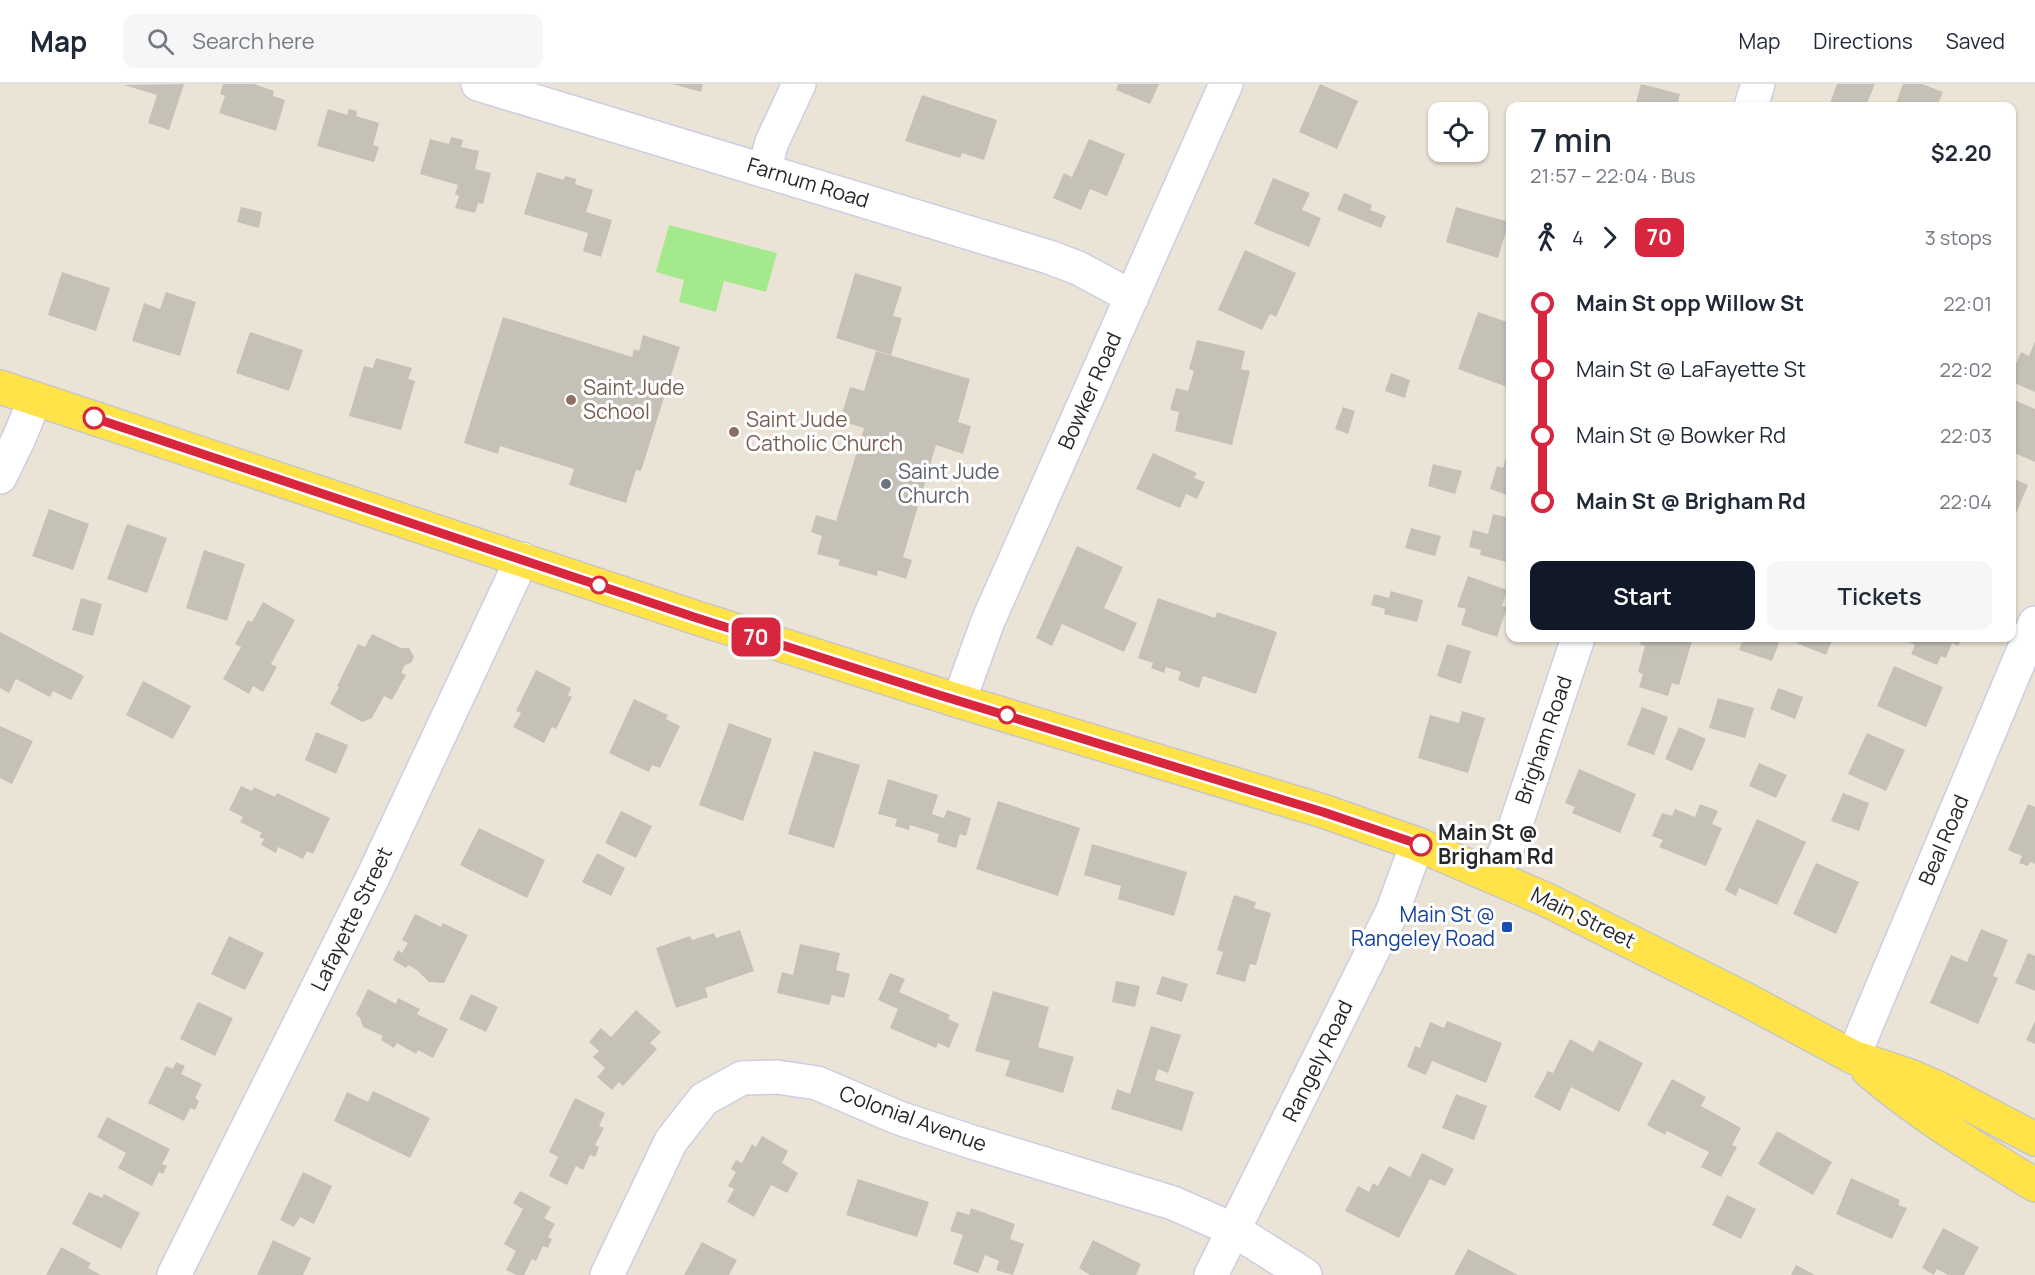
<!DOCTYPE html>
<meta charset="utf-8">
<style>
body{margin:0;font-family:Manrope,sans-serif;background:#f6f6f7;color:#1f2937;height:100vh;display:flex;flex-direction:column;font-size:22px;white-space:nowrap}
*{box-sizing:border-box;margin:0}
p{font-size:20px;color:#747a83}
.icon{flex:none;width:33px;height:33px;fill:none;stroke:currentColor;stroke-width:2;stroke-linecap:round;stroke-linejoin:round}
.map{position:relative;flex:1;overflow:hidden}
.sheet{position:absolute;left:1506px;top:18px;width:510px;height:540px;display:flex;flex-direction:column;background:#fff;border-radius:12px;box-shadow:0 2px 4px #0004}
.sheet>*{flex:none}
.badge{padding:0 12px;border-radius:9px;font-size:21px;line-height:39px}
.controls{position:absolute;left:1428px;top:18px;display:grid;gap:12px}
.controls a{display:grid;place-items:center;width:60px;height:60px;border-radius:12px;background:#fff;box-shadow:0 2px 4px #0004;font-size:30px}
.map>.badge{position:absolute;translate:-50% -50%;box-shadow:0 0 0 3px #fff}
.legs{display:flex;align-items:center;gap:9px;height:66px;padding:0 24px;font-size:20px}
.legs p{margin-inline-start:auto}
.summary{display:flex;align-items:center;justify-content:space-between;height:102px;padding:0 24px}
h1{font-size:33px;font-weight:600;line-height:45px}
.button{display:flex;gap:12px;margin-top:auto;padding:12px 24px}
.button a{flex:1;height:69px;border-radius:12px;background:#111827;color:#fff;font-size:24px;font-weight:600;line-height:69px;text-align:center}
.button a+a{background:#f6f6f7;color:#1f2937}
ul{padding:0 24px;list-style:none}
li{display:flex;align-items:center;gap:21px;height:66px;font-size:22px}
li i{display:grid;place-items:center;width:9px;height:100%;margin:0 8px;background:currentColor}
li i::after{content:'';width:15px;height:15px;margin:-8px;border:4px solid;border-radius:50%;background:#fff}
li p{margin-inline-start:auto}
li:first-child i{background:linear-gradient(#0000 50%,currentColor 0)}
li:last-child i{background:linear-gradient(currentColor 50%,#0000 0)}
header{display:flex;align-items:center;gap:36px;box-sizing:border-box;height:84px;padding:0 30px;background:#fff;border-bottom:2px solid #e0e1e3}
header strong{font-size:28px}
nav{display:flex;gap:33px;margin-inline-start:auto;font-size:21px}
.search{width:420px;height:54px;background:#f6f6f7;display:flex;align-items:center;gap:15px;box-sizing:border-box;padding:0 21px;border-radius:12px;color:#747a83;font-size:22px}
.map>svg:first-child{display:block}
.green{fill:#a4e98b}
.building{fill:#c6c1b6}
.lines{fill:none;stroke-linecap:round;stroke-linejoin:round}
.street-casing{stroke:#cbcee2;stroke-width:36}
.secondary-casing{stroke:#cbcee2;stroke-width:36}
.primary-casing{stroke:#c7c7c7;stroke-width:36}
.street{stroke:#fff;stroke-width:33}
.secondary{stroke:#fff;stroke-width:33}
.primary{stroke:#ffe348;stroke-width:33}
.line-1-casing{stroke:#fff;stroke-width:14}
.line-1{stroke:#d7263d;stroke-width:9}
.education-dot{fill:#8d6e63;stroke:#fff;stroke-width:2}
.stop-1-dot{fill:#fff;stroke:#d7263d;stroke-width:3}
.worship-dot{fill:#6b7280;stroke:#fff;stroke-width:2}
.transit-dot{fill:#1a4fb4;stroke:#fff;stroke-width:2}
.labels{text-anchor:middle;stroke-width:6;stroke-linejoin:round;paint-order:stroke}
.street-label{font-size:21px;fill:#272727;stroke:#fff}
.education-label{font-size:21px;fill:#785e54;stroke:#fff;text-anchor:start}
.worship-label{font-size:21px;fill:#5b616d;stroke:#fff;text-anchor:start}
.stop-label{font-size:21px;font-weight:bold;fill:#272727;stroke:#fff;text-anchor:start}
.transit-label{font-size:21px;fill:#164399;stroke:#fff;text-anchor:end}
</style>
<header>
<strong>Map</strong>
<div class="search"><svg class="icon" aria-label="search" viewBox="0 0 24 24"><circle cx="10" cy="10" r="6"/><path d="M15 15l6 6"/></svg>Search here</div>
<nav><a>Map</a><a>Directions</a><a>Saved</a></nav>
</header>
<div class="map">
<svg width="2035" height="1191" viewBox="0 0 2035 1191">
<rect width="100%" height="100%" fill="#ebe4d6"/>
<path class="green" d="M669,141l108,28 -11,39 -42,-11 -8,31 -37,-10 5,-22 -28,-8z"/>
<g class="building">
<path d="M184,0l-15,46 -21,-7 9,-28 -33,-10z"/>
<path d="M223,0h31l20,7 -1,5 12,4 -9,31 -57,-18 6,-17 -5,-2z"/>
<path d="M672,0h31l-2,8z"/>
<path d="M1118,0h41l-9,20 -34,-14z"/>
<path d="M1320,0l38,17 -21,48 -38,-17z"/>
<path d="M1641,0l39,10 -3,12h-42z"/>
<path d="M1837,0h38l-9,22h-37z"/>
<path d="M1903,0h19l21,8 -6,14h-42z"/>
<path d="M922,11l75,25 -13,40 -22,-7 -2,5 -55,-17z"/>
<path d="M328,25l19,6 2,-6 8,2 -1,5 23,7 -6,22 6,2 -5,15 -57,-16z"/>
<path d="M451,53l12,3 -2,7 18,4 -4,18 16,4 -8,31 -5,-1 -3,10 -20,-5 4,-12 -4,-2 3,-9 -38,-11 10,-35 19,5z"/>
<path d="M1089,55l36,15 -18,42 -17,-7 -9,21 -28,-12 11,-25 8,4z"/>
<path d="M537,88l27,8 1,-4 11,3 -1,5 18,6 -7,22 26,8 -11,37 -18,-6 5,-18 -64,-19z"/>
<path d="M1273,94l37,15 -8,17 19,8 -12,29 -55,-23z"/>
<path d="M1344,109l28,12 -2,5 16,6 -5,12 -44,-18z"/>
<path d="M241,123l21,5 -3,16 -22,-6z"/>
<path d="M1456,123l53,15 -11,36 -52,-16z"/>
<path d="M1245,166l51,23 -20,44 -6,-3 -8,16 -44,-20z"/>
<path d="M62,188l48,16 -14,43 -48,-16z"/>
<path d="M855,189l47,14 -9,29 9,2 -11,37 -55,-17z"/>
<path d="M166,208l30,10 -16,54 -48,-15 12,-38 16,6z"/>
<path d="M1478,228l32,11v65l-52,-19z"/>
<path d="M503,233l129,40 2,-8 5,2 4,-16 37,12 -39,124 -5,-1 -10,33 -57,-18 5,-16 -74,-23 -2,8 -34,-11z"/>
<path d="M250,248l53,18 -14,41 -53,-18z"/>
<path d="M1197,256l48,11 -4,18 9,2 -18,74 -57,-14 4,-19 -9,-2 6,-22 12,3 6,-20 -5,-2z"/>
<path d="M2035,257v51l-23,-10v-9l9,-21 8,4z"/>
<path d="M876,267l94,28 -12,43 13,4 -8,28 -27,-9 -33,112 9,3 -6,19 -28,-9 -1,6 -39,-11 2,-5 -23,-6 5,-18 -11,-4 5,-17 20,6 28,-93 -24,-7 10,-34 14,4z"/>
<path d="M376,274l36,10 -4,11 7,2 -14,49 -52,-14 15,-50 9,2z"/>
<path d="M1391,289l19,7 -5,18 -20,-7z"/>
<path d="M2012,315l23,10v53l-23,-10z"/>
<path d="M1343,323l12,4 -7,23 -13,-5z"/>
<path d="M1510,362v50l-20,-7 7,-23 6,2z"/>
<path d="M1153,369l44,20 -3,5 11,4 -8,17 -11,-5 -6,14 -44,-19z"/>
<path d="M1433,380l29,7 -7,23 -27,-8z"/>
<path d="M2012,394l16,7 -16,38z"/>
<path d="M49,425l40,15 -16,46 -41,-14z"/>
<path d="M1493,430l17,4v45l-30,-8 1,-5 -12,-3 4,-17 15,4z"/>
<path d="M127,440l40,14 -20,55 -40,-14z"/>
<path d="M1411,444l30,8 -6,20 -30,-8z"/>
<path d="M1077,462l46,21 -19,41 33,15 -13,29 -62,-28 -10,22 -16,-8z"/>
<path d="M204,466l41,14 -18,57 -41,-13z"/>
<path d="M1468,492l39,14 -5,16 5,1 -10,30 -36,-12 5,-16 -9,-2z"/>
<path d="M1391,507l32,9 -6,22 -33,-8 1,-5 -14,-4 3,-11 15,4z"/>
<path d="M81,514l21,6 -9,32 -21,-6z"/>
<path d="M1158,514l57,20 2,-6 60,20 -21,62 -53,-18 -4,12 -21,-8 3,-8 -15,-5 -2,6 -13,-5 2,-5 -15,-5z"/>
<path d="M263,518l32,18 -24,44 6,3 -14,25 -10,-6 -4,8 -26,-15 18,-32 -6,-3 13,-24 4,2z"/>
<path d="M0,548l84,44 -13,24 -18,-9 -3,6 -34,-18 -7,14 -9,-5z"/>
<path d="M372,550l29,14h8l5,9 -3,6 -6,2 -4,8 5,2 -14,25 -8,-4 -12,22 -10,4 -32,-18 9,-17 -2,-1 21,-42 7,3z"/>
<path d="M1642,554h36l14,3 -13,44 -7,-2 -4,13 -29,-9 4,-13 -5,-2 7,-26 -5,-1z"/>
<path d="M1743,554h38l-9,23 -33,-11z"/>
<path d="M1798,554h35l-7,17 -30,-12z"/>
<path d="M1910,554h52l-4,8 -6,-3 -6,15 -5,-2 -4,9 -26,-11 4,-9 -7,-3z"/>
<path d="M1447,560l24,7 -10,33 -24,-8z"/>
<path d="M1894,582l49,21 -17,40 -49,-21z"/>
<path d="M536,586l35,18 -3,7 4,2 -16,32 -4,-2 -8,16 -31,-16 8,-14 -5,-2z"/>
<path d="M143,597l48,25 -18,33 -47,-24z"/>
<path d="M1778,604l25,9 -8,22 -25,-10z"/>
<path d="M1718,614l36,10 -9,30 -36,-10z"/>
<path d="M634,615l34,16 -2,4 14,7 -20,42 -8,-3 -3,7 -40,-19z"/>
<path d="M1642,623l26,10 -14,38 -27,-10z"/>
<path d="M1462,627l23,7 -17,55 -50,-15 12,-43 29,8z"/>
<path d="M729,639l43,16 -29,82 -44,-16z"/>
<path d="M0,642l33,15 -21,43 -12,-6z"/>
<path d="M1679,643l27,12 -14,32 -27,-12z"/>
<path d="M316,648l32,13 -12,29 -31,-14z"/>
<path d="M1867,649l38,17 -19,41 -38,-17z"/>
<path d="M814,667l46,14 -26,83 -46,-14z"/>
<path d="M1759,679l28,12 -11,23 -27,-12z"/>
<path d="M1579,685l57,25 -16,39 -48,-20 3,-6 -10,-4z"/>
<path d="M888,695l50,16 -6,19 12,4 3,-8 24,8 -5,18 -6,-2 -4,14 -19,-6 2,-8 -29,-9 -1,5 -14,-4 2,-7 -19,-5z"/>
<path d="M241,702l11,5 2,-4 21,10 2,-4 53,25 -17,36 -6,-3 -4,8 -25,-12 -2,6 -15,-8 3,-6 -5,-2 3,-4 -22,-11 3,-5 -14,-7z"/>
<path d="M1843,709l26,10 -10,28 -28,-10z"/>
<path d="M998,717l82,27 -22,68 -82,-27z"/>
<path d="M1700,720l18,7 -6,13 10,4 -16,38 -47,-19 4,-7 -11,-4 10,-23 10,3 3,-7 20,8z"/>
<path d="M2028,720l7,3v57l-5,-2 -2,4 -9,-3 3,-7 -14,-6z"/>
<path d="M621,727l31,15 -16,32 -31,-15z"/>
<path d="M1757,735l49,23 -29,63 -38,-17 -3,8 -11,-6z"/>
<path d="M479,744l66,32 -18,38 -67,-33z"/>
<path d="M1092,760l95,28 -13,44 -56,-17 3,-13 -37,-11z"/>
<path d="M597,769l28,15 -14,28 -29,-14z"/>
<path d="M1816,779l43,19 -23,52 -43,-20z"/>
<path d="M1234,811l22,7 -2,6 17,5 -15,52 -6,-1 -5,18 -29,-8 7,-22 -6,-2z"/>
<path d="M415,830l26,13 2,-4 25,12 -24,48 -15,-1 -12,-12 -9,-5 -2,3 -13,-8 5,-10 4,3 6,-10 -6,-3z"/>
<path d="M1981,845l27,11 -15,36 5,2 -20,46 -48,-21 21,-48 16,7z"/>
<path d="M740,846l14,41 -49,17 3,9 -32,11 -20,-60 34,-12 2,4 22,-7 2,5z"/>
<path d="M229,852l35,17 -19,37 -34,-16z"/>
<path d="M800,860l40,9 -4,17 14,4 -6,24 -12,-3 -3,10 -52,-12 5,-21 11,3z"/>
<path d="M2028,869l7,3v35l-20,-8z"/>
<path d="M890,889l15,6 -6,13 51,23 -2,4 11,5 -10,24 -11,-5 -2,5 -46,-20 8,-19 -20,-9z"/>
<path d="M1162,892l26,8 -6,18 -26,-8z"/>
<path d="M1116,897l24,5 -5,21 -23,-5z"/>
<path d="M368,905l28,15 2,-6 22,11 -3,5 31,15 -15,29 -15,-8 -2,4 -19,-11 -3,5 -13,-8 2,-4 -20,-9 -3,-9 -4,-4z"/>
<path d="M993,907l56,16 -11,40 36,10 -11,36 -58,-17 5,-15 -35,-10z"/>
<path d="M471,910l27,13 -12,25 -27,-13z"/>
<path d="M198,918l35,16 -18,38 -35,-17z"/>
<path d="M636,926l25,22 -11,11 7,6 -34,37 -4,-4 -7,8 -15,-13 8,-9 -12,-11 6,-6 -10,-9 12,-14 10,9z"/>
<path d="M1447,937l55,22 -16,40 -54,-22 -6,14 -19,-8 8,-21 5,2 10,-26 14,6z"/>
<path d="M2035,937v23l-9,-4z"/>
<path d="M1151,942l30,9 -13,38 -10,-4 -3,11 39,12 -12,39 -71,-22 6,-20 13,5z"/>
<path d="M1570,955l23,13 6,-12 44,23 -24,49 -48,-25 -11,24 -26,-14 14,-26 5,2z"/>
<path d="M176,978l9,4 -4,8 21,10 -7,14 4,3 -4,9 -5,-2 -6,13 -36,-18 18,-37 7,3z"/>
<path d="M1672,995l34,18 -5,9 40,22 -9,17 5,2 -16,30 -20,-10 8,-15 -42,-21 -2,4 -18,-10z"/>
<path d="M373,1007l57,27 -20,40 -76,-37 13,-29 21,10z"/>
<path d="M1456,1010l31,12 -13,34 -32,-12z"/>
<path d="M575,1014l30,15 -6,13 5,2 -9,17 4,2 -4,10 -5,-2 -7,15 -7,-4 -9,19 -18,-9 9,-19 -9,-5z"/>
<path d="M107,1033l63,32 -8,15 5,2 -4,8 -4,-2 -7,14 -34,-18 8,-15 -29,-16z"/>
<path d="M1777,1047l55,31 -19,33 -55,-31z"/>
<path d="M762,1052l26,15 -6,12 16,10 -11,20 -16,-8 -17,32 -27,-15 7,-13 -6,-3 8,-14 -5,-3 5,-9 6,3 10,-19 4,3z"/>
<path d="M1422,1069l32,16 -9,17 -15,-7 -31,59 -54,-27 13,-25 11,6 4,-9 5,3 11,-20 21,11z"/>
<path d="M303,1088l29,14 -18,38 -14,-7 -6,10 -14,-7z"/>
<path d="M1851,1094l49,22 -2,5 9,3 -15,31 -56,-25z"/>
<path d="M858,1095l71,23 -12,35 -71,-22z"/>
<path d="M520,1107l31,16 -7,11 11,6 -7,13 4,2 -4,9 -5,-2 -7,15 -4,-2 -8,16h-8l-10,-5 10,-19 -12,-7 19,-35 -10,-6z"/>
<path d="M89,1108l13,6 2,-4 36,19 -19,36 -49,-25z"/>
<path d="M1727,1111l29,14 -15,30 -29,-14z"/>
<path d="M971,1124l44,16 -5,15 14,5 -11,31 -17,-5 3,-9 -14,-6 -7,18 -25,-9 10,-29 -13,-4 7,-20 12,4z"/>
<path d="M1943,1144l36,19 -15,28h-16l-11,-6 -3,6 -12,-7z"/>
<path d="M273,1156l38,18 -8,17h-46z"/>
<path d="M1093,1156l48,24 -5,11h-46l-11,-7z"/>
<path d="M702,1158l35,18 -8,15h-45z"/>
<path d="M61,1163l30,16 -3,5 13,7h-55z"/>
<path d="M1468,1165l50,26h-64z"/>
<path d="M1796,1181l19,10h-24z"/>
</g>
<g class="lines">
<g class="street-casing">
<g id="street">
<path d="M478,0l571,173 29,11 54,29"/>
<path d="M1751,22l7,-22"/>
<path d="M764,86l8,-28 27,-58"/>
<path d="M959,617l29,-80 238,-537"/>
<path d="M1495,792l18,-43 65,-195"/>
<path d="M1853,973l182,-434"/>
<path d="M174,1191l198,-396 150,-320"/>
<path d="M607,1191l64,-134 33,-42 38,-21 35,-1 40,6 82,35 73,24 201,61 61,27 71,45"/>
<path d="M1211,1191l182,-365 24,-66"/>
</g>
</g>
<g class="secondary-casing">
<path id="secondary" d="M0,393l19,-39 16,-39"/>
</g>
<g class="primary-casing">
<g id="primary">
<path d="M0,303l697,231 262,83 364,110 94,33 130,56 198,99 108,58 57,19 28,12 97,51"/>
<path d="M1868,986c51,44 110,80 167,115"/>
</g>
</g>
<use href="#street" class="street"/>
<use href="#secondary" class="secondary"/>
<use href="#primary" class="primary"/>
</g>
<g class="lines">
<g class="line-1-casing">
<path id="line-1" d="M94,334l603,200 242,77 384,117 98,33"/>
</g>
<use href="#line-1" class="line-1"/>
</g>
<g class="education-dot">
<circle cx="571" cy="316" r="6"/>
<circle cx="734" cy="348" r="6"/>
</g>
<g class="stop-1-dot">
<circle cx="94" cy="334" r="10"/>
<circle cx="599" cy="501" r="8"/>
<circle cx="1007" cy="631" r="8"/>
<circle cx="1421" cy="761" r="10"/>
</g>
<circle class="worship-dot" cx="886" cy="400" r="6"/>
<rect class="transit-dot" x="1501" y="837" width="12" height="12" rx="3"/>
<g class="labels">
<g class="street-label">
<text transform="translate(808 99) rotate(17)" y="7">Farnum Road</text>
<text transform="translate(1090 307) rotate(-66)" y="7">Bowker Road</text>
<text transform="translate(1544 656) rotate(-71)" y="7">Brigham Road</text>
<text transform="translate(1944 756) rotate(-67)" y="7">Beal Road</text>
<text transform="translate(1583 834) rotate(26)" y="7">Main Street</text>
<text transform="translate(352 835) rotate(-64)" y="7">Lafayette Street</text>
<text transform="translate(1318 977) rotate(-64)" y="7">Rangely Road</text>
<text transform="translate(913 1035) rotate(20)" y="7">Colonial Avenue</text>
</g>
<g class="education-label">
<text x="583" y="311">Saint Jude<tspan x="583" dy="24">School</tspan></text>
<text x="746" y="343">Saint Jude<tspan x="746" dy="24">Catholic Church</tspan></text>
</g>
<g class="worship-label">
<text x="898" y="395">Saint Jude<tspan x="898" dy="24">Church</tspan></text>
</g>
<g class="stop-label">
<text x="1438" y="756">Main St @<tspan x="1438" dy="24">Brigham Rd</tspan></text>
</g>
<g class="transit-label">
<text x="1495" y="838">Main St @<tspan x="1495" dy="24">Rangeley Road</tspan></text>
</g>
</g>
</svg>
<div class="controls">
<a><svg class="icon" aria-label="locate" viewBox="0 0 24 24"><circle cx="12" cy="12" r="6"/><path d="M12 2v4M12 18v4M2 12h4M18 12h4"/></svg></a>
</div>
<b class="badge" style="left:756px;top:553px;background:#d7263d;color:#fff">70</b>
<section class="sheet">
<div class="summary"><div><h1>7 min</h1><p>21:57 – 22:04 · Bus</p></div><b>$2.20</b></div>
<div class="legs"><svg class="icon" aria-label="walk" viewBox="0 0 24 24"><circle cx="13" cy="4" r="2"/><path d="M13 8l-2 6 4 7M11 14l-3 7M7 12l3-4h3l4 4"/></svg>4<svg class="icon" aria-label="forward" viewBox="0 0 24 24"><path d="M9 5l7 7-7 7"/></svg><b class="badge" style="background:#d7263d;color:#fff">70</b><p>3 stops</p></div>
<ul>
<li><i style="color:#d7263d"></i><b>Main St opp Willow St</b><p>22:01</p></li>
<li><i style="color:#d7263d"></i><span>Main St @ LaFayette St</span><p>22:02</p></li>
<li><i style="color:#d7263d"></i><span>Main St @ Bowker Rd</span><p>22:03</p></li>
<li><i style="color:#d7263d"></i><b>Main St @ Brigham Rd</b><p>22:04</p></li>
</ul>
<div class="button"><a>Start</a><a>Tickets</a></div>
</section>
</div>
